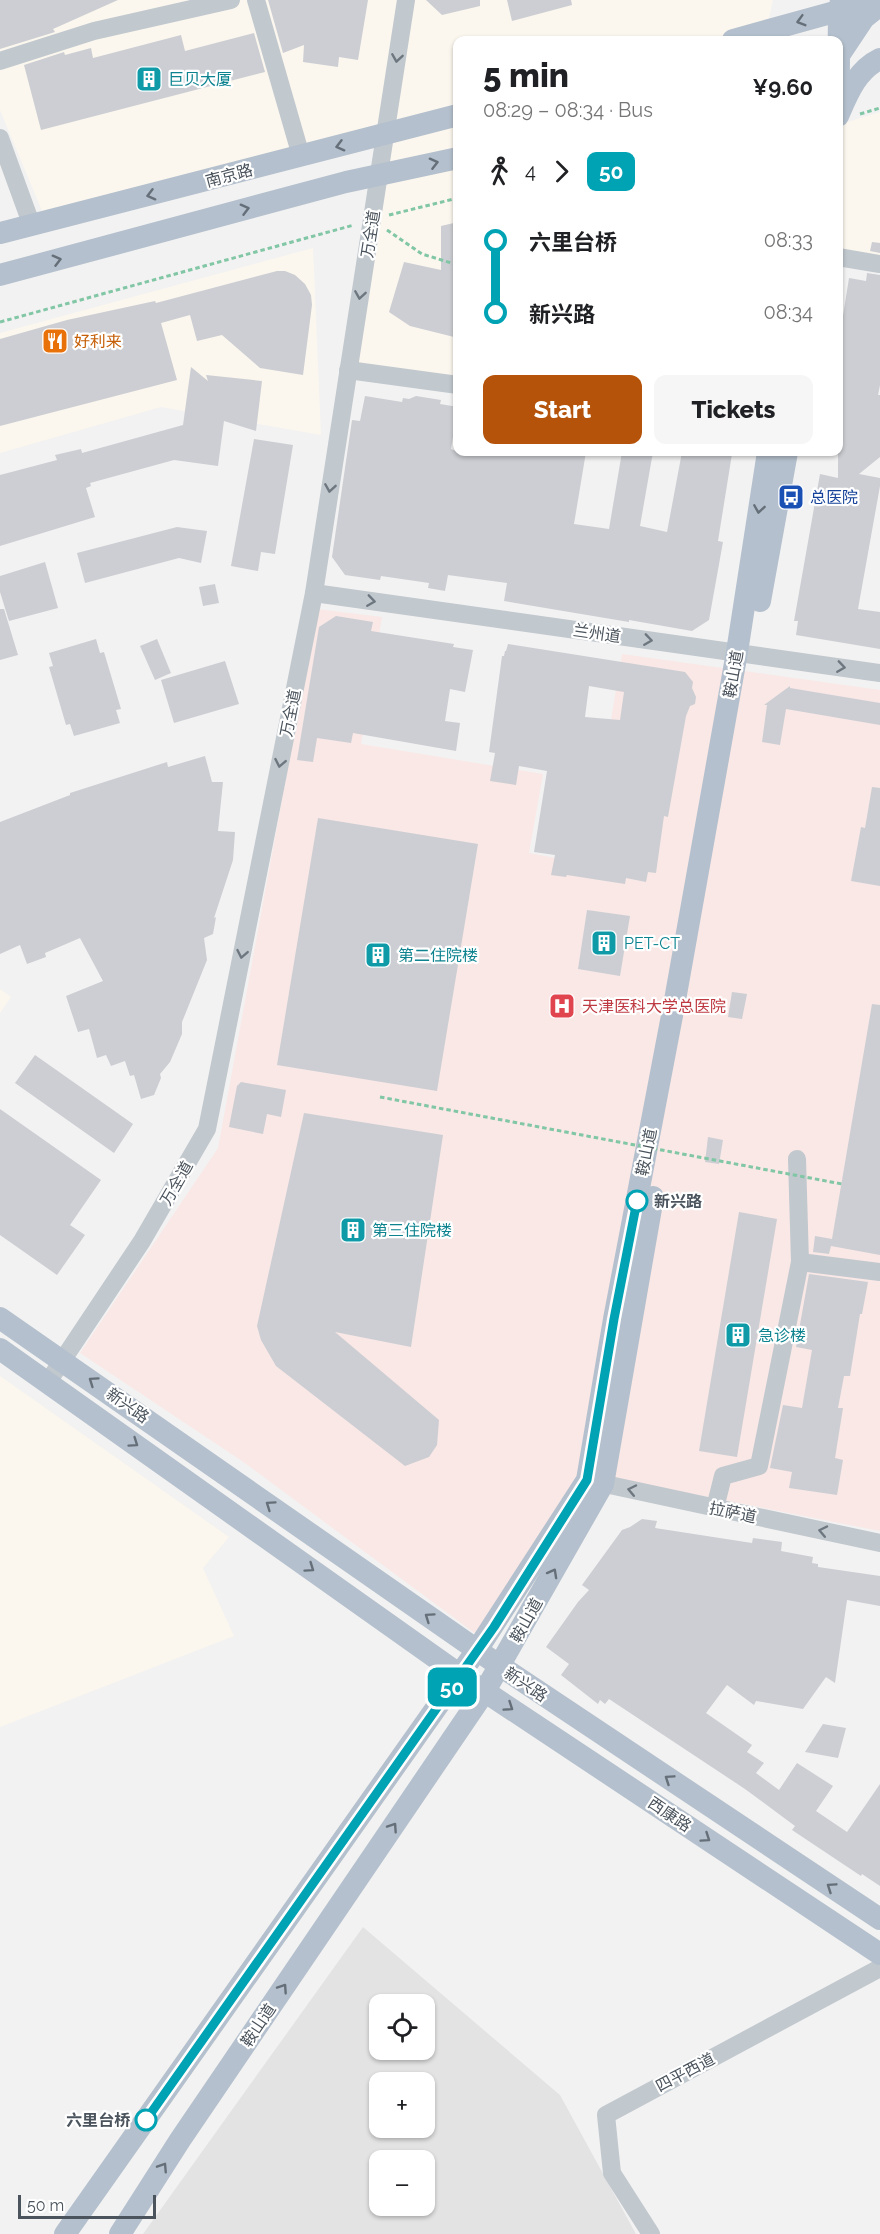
<!DOCTYPE html>
<meta charset="utf-8">
<style>
body{margin:0;font-family:Raleway,"Noto Sans SC",sans-serif;background:#f6f6f6;color:#202124;height:100vh;display:flex;flex-direction:column;font-size:22px;white-space:nowrap}
*{box-sizing:border-box;margin:0}
p{font-size:20px;color:#757577}
.icon{flex:none;width:33px;height:33px;fill:none;stroke:currentColor;stroke-width:2;stroke-linecap:round;stroke-linejoin:round}
.map{position:relative;flex:1;overflow:hidden}
.side{position:absolute;left:453px;top:36px;width:390px;height:420px;display:flex;flex-direction:column;background:#fff;border-radius:12px;box-shadow:0 2px 4px #0004}
.side>*{flex:none}
.badge{padding:0 12px;border-radius:9px;font-size:21px;line-height:39px}
.fabs{position:absolute;left:369px;top:1994px;display:grid;gap:12px}
.fabs a{display:grid;place-items:center;width:66px;height:66px;border-radius:12px;background:#fff;box-shadow:0 2px 4px #0004;font-size:30px}
.scale{position:absolute;left:18px;bottom:15px;width:138px;box-sizing:border-box;padding-left:6px;border:3px solid #4b545d;border-top:0;font-size:16px;line-height:21px;white-space:nowrap;color:#4b545d;-webkit-text-stroke:4px #fff;paint-order:stroke}
.map>.badge{position:absolute;translate:-50% -50%;box-shadow:0 0 0 3px #fff}
.legs{display:flex;align-items:center;gap:9px;height:66px;padding:0 30px;font-size:20px}
.legs p{margin-inline-start:auto}
.overview{display:flex;align-items:center;justify-content:space-between;height:102px;padding:0 30px}
h1{font-size:33px;font-weight:800;line-height:45px}
.cta{display:flex;gap:12px;margin-top:auto;padding:12px 30px}
.cta a{flex:1;height:69px;border-radius:12px;background:#b45309;color:#fff;font-size:24px;font-weight:800;line-height:69px;text-align:center}
.cta a+a{background:#f6f6f6;color:#202124}
ul{padding:0 30px;list-style:none}
li{display:flex;align-items:center;gap:21px;height:72px;font-size:22px}
li i{display:grid;place-items:center;width:9px;height:100%;margin:0 8px;background:currentColor}
li i::after{content:'';width:15px;height:15px;margin:-8px;border:4px solid;border-radius:50%;background:#fff}
li p{margin-inline-start:auto}
li:first-child i{background:linear-gradient(#0000 50%,currentColor 0)}
li:last-child i{background:linear-gradient(currentColor 50%,#0000 0)}
.map>svg:first-child{display:block}
.commercial{fill:#fbf7ee}
.education{fill:#e4e3e3;fill-rule:evenodd}
.medical{fill:#f9e8e6}
.building{fill:#ccced3;fill-rule:evenodd}
.lines{fill:none;stroke-linecap:round;stroke-linejoin:round}
.path{stroke:#81c6a5;stroke-width:3;stroke-dasharray:4.5 3;stroke-linecap:butt}
.minor{stroke:#c1c8ce;stroke-width:18}
.major{stroke:#b4c0cd;stroke-width:22}
.path-bridge{stroke:#81c6a5;stroke-width:3;stroke-dasharray:4.5 3;stroke-linecap:butt}
.oneway{stroke:#656f79}
.oneway2{stroke:#6e777f}
.line-1-casing{stroke:#fff;stroke-width:14}
.line-1{stroke:#00a3b4;stroke-width:9}
.stop-1-dot{fill:#fff;stroke:#00a3b4;stroke-width:3}
.labels{text-anchor:middle;stroke-width:4.5;stroke-linejoin:round;paint-order:stroke}
.culture-label{font-size:16px;fill:#0d838f;stroke:#fff;text-anchor:start}
.street-label{font-size:16px;fill:#4b545d;stroke:#fff}
.food-label{font-size:16px;fill:#c56008;stroke:#fff;text-anchor:start}
.transit-label{font-size:16px;fill:#164399;stroke:#fff;text-anchor:start}
.health-label{font-size:16px;fill:#be3a42;stroke:#fff;text-anchor:start}
.stop-label{font-size:16px;font-weight:bold;fill:#4b545d;stroke:#fff;text-anchor:start}
</style>
<div class="map">
<svg width="880" height="2234" viewBox="0 0 880 2234">
<rect width="100%" height="100%" fill="#f3f2f2"/>
<g class="commercial">
<path d="M0,0h773l-9,40h-306l-1,346 -103,-9 41,-254 -353,88 -42,-101z"/>
<path d="M880,112v144l-41,-7 -1,-124z"/>
<path d="M313,248l8,187 -160,-28 -161,46v-120z"/>
<path d="M0,989l11,8 -11,16z"/>
<path d="M0,1376l229,161 -26,31 31,68 -234,91z"/>
</g>
<path class="education" d="M363,1927l197,168 76,139h-493zM380,2004h44v45h-44zM380,2082h44v45h-44zM380,2160h44v45h-44z"/>
<path class="medical" d="M317,609l65,8 -21,127 182,30 -14,79 58,11 35,-210 258,36v841l-299,-59 -105,162 -234,-173 -162,-108 138,-205z"/>
<g class="building">
<path d="M0,0h118l-65,29 2,3 -55,17z"/>
<path d="M268,0h100l-10,60 -19,-3 -1,10 -35,-5 1,-17 -21,8z"/>
<path d="M426,0h54v6l-38,9z"/>
<path d="M507,0h64l1,5 -60,16z"/>
<path d="M254,33l11,39 -224,58 -17,-65 40,-13 1,3 26,-7 2,10 88,-23 4,16z"/>
<path d="M458,222v116l-48,-12 -21,-14 15,-50 37,8v-44z"/>
<path d="M872,242l8,1v10l-10,-2z"/>
<path d="M277,271h8l10,4 10,9 6,11 1,10 -9,70 -43,-7 -38,-33 -25,6 -7,-26 -29,8 16,57 -177,46v-87l67,-19 88,-19 1,2z"/>
<path d="M867,273l13,2v110l-2,10h2v62l-21,17 21,4v8l-22,123 22,3v37l-84,-14 2,-14h-4l26,-147 18,4v-157l4,1 7,-44 17,3z"/>
<path d="M191,367l17,14 -2,-6 56,6 -6,50 -32,-10 -6,45 -44,-6 -84,23 1,3 -5,2 9,29 -95,29v-71l57,-15 -2,-5 26,-6 1,4 101,-28z"/>
<path d="M365,396l37,6 1,-4 6,1 7,-3 25,4 -1,4 18,3 -7,42 7,3 31,4 1,-4h96l-12,72 35,5 13,-77h31l-13,74 27,6 15,-80h33l17,2 -14,87 5,1 -14,78 -17,11 -63,-11v2l-125,-21 3,-18 -59,-8 -3,16 -17,-3 1,-5 -48,-7 -1,4 -35,-5 -13,-18 20,-137 8,1z"/>
<path d="M254,439l39,6 -18,109 -14,-2 -3,19 -27,-5z"/>
<path d="M177,527l30,4 -6,32 -22,-5 -94,25 -8,-30z"/>
<path d="M45,562l13,46 -49,13 -9,-29v-16z"/>
<path d="M215,584l4,19 -16,3 -4,-19z"/>
<path d="M0,609h4l14,46 -18,5z"/>
<path d="M336,616l37,6 -2,9 83,13 -1,3 20,3 -8,42 -15,-3 -5,32 15,2 -4,28 -103,-18 -2,10 -34,-5 -4,24 -16,-2 22,-133z"/>
<path d="M96,639l4,14 4,-1 17,57 -5,1 4,13 -46,13 -4,-12 -4,1 -17,-58 4,-1 -4,-13z"/>
<path d="M157,639l14,34 -16,7 -15,-34z"/>
<path d="M508,644l177,28 8,10 -1,6 4,9 -1,7 -5,2 -4,10 -18,101 -4,-1 -8,57 -8,-1 -2,10 -20,-4 -1,6 -58,-9 -1,2 -15,-2 4,-20 -21,-3 13,-81 -28,-5 -3,19 -26,-4 5,-28 -6,-1 13,-96h2l1,-5h1zM589,686l35,6 -4,28 -35,-3z"/>
<path d="M225,661l14,43 -65,19 -13,-43z"/>
<path d="M790,686v2l90,15v22l-94,-16 -6,36 -18,-3 5,-37h-3z"/>
<path d="M205,756l7,26h11l-5,49 17,1 -2,28 -19,58 2,-1 -3,17 -9,4 3,22 -25,62v12l-12,28 -10,12 1,4 -7,17 -13,4 -7,-24 -4,1 -5,-15 -14,5 -5,-11 -9,3 -8,-29 -11,3 -12,-36 37,-15 -23,-43 -35,15 1,4 -19,7 -7,-19 -20,9v-132l70,-27v-2l97,-31 1,5z"/>
<path d="M872,787l8,1v98l-29,-5 10,-54 4,1z"/>
<path d="M318,818l160,26 -41,247 -160,-26z"/>
<path d="M587,910l43,6 -10,60 -42,-7z"/>
<path d="M732,992l15,2 -5,25 -14,-2z"/>
<path d="M872,1004l8,1v250l-49,-9 -2,8 -16,-2 2,-16 17,3z"/>
<path d="M35,1055l98,69 -19,29 -99,-70z"/>
<path d="M241,1082l45,8 -5,27 -14,-3 -4,20 -34,-7 8,-41z"/>
<path d="M0,1109l101,71 -31,45 15,10 -28,40 -57,-40z"/>
<path d="M304,1113l139,22 -32,212 -76,-15 104,88 -2,25 -8,12 -24,9 -129,-100 -15,-26 -4,-14z"/>
<path d="M708,1137l15,3 -4,24 -14,-2z"/>
<path d="M739,1212l38,7 -40,238 -38,-6z"/>
<path d="M809,1274l59,8 -6,32h-2l-10,62h-6l-6,32h5l-8,50 8,2 -6,35 -48,-7 3,-16 -22,-4 13,-63 19,3 10,-58 -16,-3z"/>
<path d="M642,1519l15,2 -2,7 97,15 1,-5 29,4 -1,9 32,6 -1,6 6,1v3l62,9v30l-33,-6 -12,83 -9,-6 -23,32 -47,-8 -2,4 -27,-20 -21,28 46,32 -5,7 17,11 -8,10 23,17 18,-27 36,23 -17,25 31,21 33,-48v102l-18,-12 -1,2 -69,-46 3,-4 -50,-37 -136,-90 -4,5 -5,-4 -2,4 -37,-29 8,-11 -23,-17 32,-45 11,-12 -7,-5 40,-55 8,-3z"/>
<path d="M823,1724l23,4 -8,30 -33,-6z"/>
</g>
<g class="lines">
<g class="path">
<path d="M860,114l20,-6"/>
<path d="M389,215l69,-17"/>
<path d="M387,230l35,24 36,11"/>
<path d="M0,322l354,-97"/>
</g>
<g class="minor">
<path d="M256,0l45,156"/>
<path d="M0,61l94,-30 137,-31"/>
<path d="M0,138l32,88"/>
<path d="M838,257l42,7"/>
<path d="M348,370l110,15"/>
<path d="M314,593l566,80"/>
<path d="M800,1262l80,10"/>
<path d="M48,1382l94,-141 65,-112 107,-536 92,-593"/>
<path d="M591,1481l289,62"/>
<path d="M715,1508l8,-32 36,-10 41,-204 -3,-103"/>
<path d="M651,2234l-39,-61 -6,-58 274,-147"/>
</g>
<g class="major">
<path d="M733,40l145,-40"/>
<path d="M840,54l24,-36 16,-13"/>
<path d="M838,90c3,-30 -2,-61 3,-90"/>
<path d="M838,116c10,-23 19,-46 42,-57"/>
<path d="M0,233l458,-118"/>
<path d="M0,275l346,-93 112,-24"/>
<path d="M760,601l27,-149"/>
<path d="M0,1318l500,348 380,253"/>
<path d="M0,1349l460,326 420,279"/>
<path d="M65,2234l412,-584 110,-170 27,-161 61,-319 62,-348 31,-200"/>
<path d="M120,2234l60,-94 305,-449 118,-207 50,-287"/>
</g>
<path class="path-bridge" d="M380,1097l462,87"/>
</g>
<defs><path id="oneway-chevron" d="M-2-3.5L2.5 0L-2 3.5" fill="none" stroke-width="1.6" stroke-linecap="round" stroke-linejoin="round" transform="scale(1.5)"/></defs>
<g class="oneway">
<use href="#oneway-chevron" transform="translate(801 21) rotate(164)"/>
<use href="#oneway-chevron" transform="translate(340 146) rotate(165)"/>
<use href="#oneway-chevron" transform="translate(434 163) rotate(-14)"/>
<use href="#oneway-chevron" transform="translate(151 195) rotate(165)"/>
<use href="#oneway-chevron" transform="translate(245 209) rotate(-15)"/>
<use href="#oneway-chevron" transform="translate(57 260) rotate(-15)"/>
<use href="#oneway-chevron" transform="translate(759 509) rotate(99)"/>
<use href="#oneway-chevron" transform="translate(93 1381) rotate(-145)"/>
<use href="#oneway-chevron" transform="translate(134 1443) rotate(35)"/>
<use href="#oneway-chevron" transform="translate(270 1505) rotate(-145)"/>
<use href="#oneway-chevron" transform="translate(310 1568) rotate(35)"/>
<use href="#oneway-chevron" transform="translate(553 1573) rotate(-61)"/>
<use href="#oneway-chevron" transform="translate(429 1617) rotate(-145)"/>
<use href="#oneway-chevron" transform="translate(509 1707) rotate(34)"/>
<use href="#oneway-chevron" transform="translate(669 1779) rotate(-146)"/>
<use href="#oneway-chevron" transform="translate(393 1827) rotate(-56)"/>
<use href="#oneway-chevron" transform="translate(706 1838) rotate(34)"/>
<use href="#oneway-chevron" transform="translate(831 1887) rotate(-146)"/>
<use href="#oneway-chevron" transform="translate(283 1988) rotate(-56)"/>
<use href="#oneway-chevron" transform="translate(163 2167) rotate(-57)"/>
</g>
<g class="oneway2">
<use href="#oneway-chevron" transform="translate(397 58) rotate(99)"/>
<use href="#oneway-chevron" transform="translate(360 295) rotate(99)"/>
<use href="#oneway-chevron" transform="translate(330 488) rotate(99)"/>
<use href="#oneway-chevron" transform="translate(371 601) rotate(8)"/>
<use href="#oneway-chevron" transform="translate(648 640) rotate(8)"/>
<use href="#oneway-chevron" transform="translate(841 667) rotate(8)"/>
<use href="#oneway-chevron" transform="translate(280 763) rotate(101)"/>
<use href="#oneway-chevron" transform="translate(242 954) rotate(101)"/>
<use href="#oneway-chevron" transform="translate(632 1490) rotate(-168)"/>
<use href="#oneway-chevron" transform="translate(823 1531) rotate(-168)"/>
</g>
<g class="lines">
<g class="line-1-casing">
<path id="line-1" d="M146,2120l348,-493 93,-147 27,-161 23,-118"/>
</g>
<use href="#line-1" class="line-1"/>
</g>
<defs>
<g id="building-square" transform="scale(1.35)"><rect x="-9" y="-9" width="18" height="18" rx="4" fill="#0f9aa8" stroke="#fff"/><path d="M-4-6H4V6H1V3H-1V6H-4ZM-2.5-4.3h1.7v1.8h-1.7ZM.8-4.3h1.7v1.8H.8ZM-2.5-1h1.7V.8h-1.7ZM.8-1h1.7V.8H.8Z" fill="#fff"/></g>
<g id="restaurant-square" transform="scale(1.35)"><rect x="-9" y="-9" width="18" height="18" rx="4" fill="#e8710a" stroke="#fff"/><path d="M-5-6h1v4h1v-4h1v4h1v-4h1v5L-1.5 .5V6h-2V.5L-5-1ZM5-6V6H3V1.5H1.5Q1.5-4 5-6Z" fill="#fff"/></g>
<g id="bus-square" transform="scale(1.35)"><rect x="-9" y="-9" width="18" height="18" rx="4" fill="#1a4fb4" stroke="#fff"/><path d="M-5-6H5V4H4V6H2V4H-2V6H-4V4H-5ZM-3.5-4V0h7V-4ZM-3.5 1.2v1.5H-2V1.2ZM2 1.2v1.5H3.5V1.2Z" fill="#fff"/></g>
<g id="hospital-square" transform="scale(1.35)"><rect x="-9" y="-9" width="18" height="18" rx="4" fill="#e0444e" stroke="#fff"/><path d="M-5-5h3v3.5h4V-5h3V5h-3V1.5h-4V5h-3Z" fill="#fff"/></g>
</defs>
<g fill-rule="evenodd">
<use href="#building-square" x="149" y="79"/>
<use href="#restaurant-square" x="55" y="341"/>
<use href="#bus-square" x="791" y="497"/>
<use href="#building-square" x="604" y="943"/>
<use href="#building-square" x="378" y="955"/>
<use href="#hospital-square" x="562" y="1006"/>
<use href="#building-square" x="353" y="1230"/>
<use href="#building-square" x="738" y="1335"/>
</g>
<g class="stop-1-dot">
<circle cx="637" cy="1201" r="10"/>
<circle cx="146" cy="2120" r="10"/>
</g>
<g class="labels">
<g class="culture-label">
<text x="168" y="85">巨贝大厦</text>
<text x="624" y="949">PET-CT</text>
<text x="398" y="961">第二住院楼</text>
<text x="372" y="1236">第三住院楼</text>
<text x="758" y="1341">急诊楼</text>
</g>
<g class="street-label">
<text transform="translate(229 175) rotate(-15)" y="6">南京路</text>
<text transform="translate(370 234) rotate(-81)" y="6">万全道</text>
<text transform="translate(597 633) rotate(8)" y="6">兰州道</text>
<text transform="translate(733 674) rotate(-80)" y="6">鞍山道</text>
<text transform="translate(290 713) rotate(-79)" y="6">万全道</text>
<text transform="translate(646 1152) rotate(-79)" y="6">鞍山道</text>
<text transform="translate(176 1183) rotate(-60)" y="6">万全道</text>
<text transform="translate(128 1405) rotate(35)" y="6">新兴路</text>
<text transform="translate(733 1512) rotate(12)" y="6">拉萨道</text>
<text transform="translate(526 1620) rotate(-61)" y="6">鞍山道</text>
<text transform="translate(526 1684) rotate(34)" y="6">新兴路</text>
<text transform="translate(670 1814) rotate(34)" y="6">西康路</text>
<text transform="translate(258 2025) rotate(-56)" y="6">鞍山道</text>
<text transform="translate(685 2072) rotate(-28)" y="6">四平西道</text>
</g>
<g class="food-label">
<text x="74" y="347">好利来</text>
</g>
<g class="transit-label">
<text x="810" y="503">总医院</text>
</g>
<g class="health-label">
<text x="582" y="1012">天津医科大学总医院</text>
</g>
<g class="stop-label">
<text x="654" y="1207">新兴路</text>
<text x="130" y="2126" text-anchor="end">六里台桥</text>
</g>
</g>
</svg>
<div class="fabs">
<a><svg class="icon" aria-label="locate" viewBox="0 0 24 24"><circle cx="12" cy="12" r="6"/><path d="M12 2v4M12 18v4M2 12h4M18 12h4"/></svg></a>
<a>+</a>
<a>−</a>
</div>
<div class="scale">50 m</div>
<b class="badge" style="left:452px;top:1687px;background:#00a3b4;color:#fff">50</b>
<section class="side">
<div class="overview"><div><h1>5 min</h1><p>08:29 – 08:34 · Bus</p></div><b>¥9.60</b></div>
<div class="legs"><svg class="icon" aria-label="walk" viewBox="0 0 24 24"><circle cx="13" cy="4" r="2"/><path d="M13 8l-2 6 4 7M11 14l-3 7M7 12l3-4h3l4 4"/></svg>4<svg class="icon" aria-label="forward" viewBox="0 0 24 24"><path d="M9 5l7 7-7 7"/></svg><b class="badge" style="background:#00a3b4;color:#fff">50</b></div>
<ul>
<li><i style="color:#00a3b4"></i><b>六里台桥</b><p>08:33</p></li>
<li><i style="color:#00a3b4"></i><b>新兴路</b><p>08:34</p></li>
</ul>
<div class="cta"><a>Start</a><a>Tickets</a></div>
</section>
</div>
